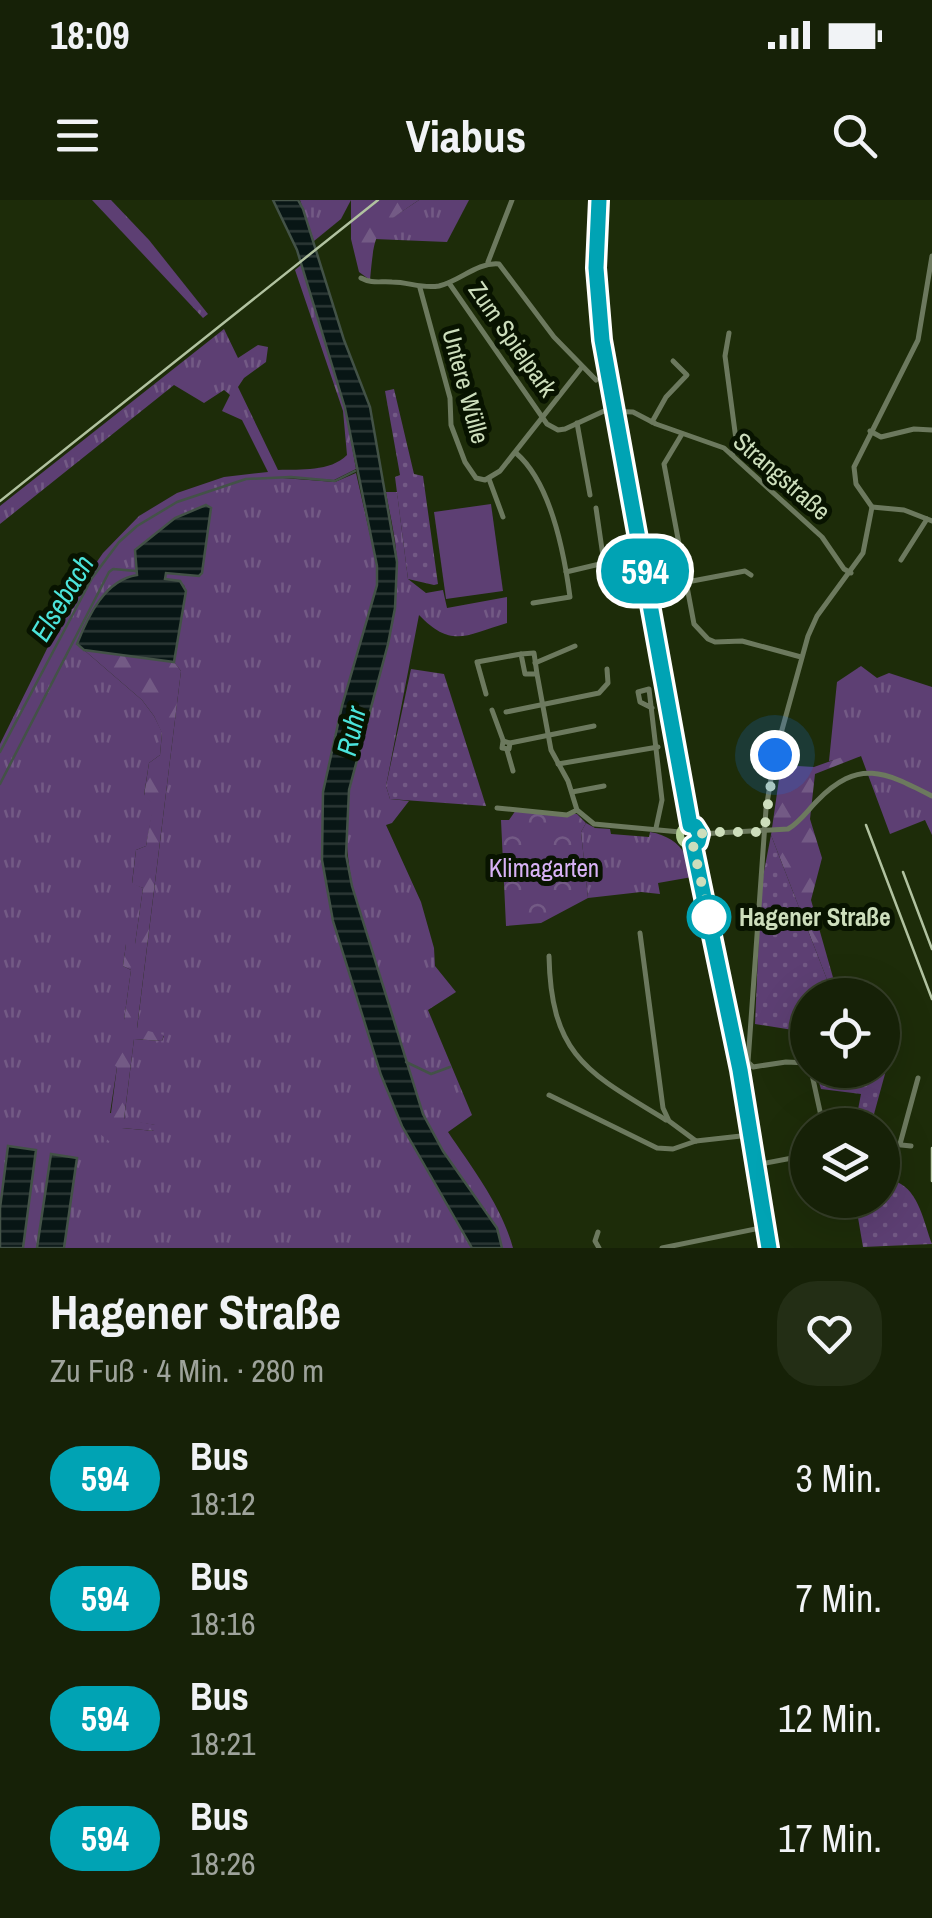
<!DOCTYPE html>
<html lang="de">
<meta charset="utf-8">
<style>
body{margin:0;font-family:"Archivo Narrow",sans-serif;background:#232e15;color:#f1f3f6;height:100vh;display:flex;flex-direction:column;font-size:38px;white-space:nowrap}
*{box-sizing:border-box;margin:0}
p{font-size:32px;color:#9ea39b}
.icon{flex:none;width:55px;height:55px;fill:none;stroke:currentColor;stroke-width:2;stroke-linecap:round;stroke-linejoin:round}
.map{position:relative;height:1048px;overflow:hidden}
.drawer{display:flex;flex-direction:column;background:#162107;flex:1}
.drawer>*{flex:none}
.badge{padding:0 20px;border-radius:32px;font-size:35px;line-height:65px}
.buttons{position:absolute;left:790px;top:778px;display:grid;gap:20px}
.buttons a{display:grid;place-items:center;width:110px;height:110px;border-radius:50%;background:#162107;box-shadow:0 10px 40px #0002,0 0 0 2px #353e28;font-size:50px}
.you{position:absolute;width:50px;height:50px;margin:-25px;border:8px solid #fff;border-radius:50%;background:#1a73e8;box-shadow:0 0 0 15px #1a73e833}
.map>.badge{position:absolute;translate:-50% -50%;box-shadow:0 0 0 5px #fff}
.round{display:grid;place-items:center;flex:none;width:105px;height:105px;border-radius:40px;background:#232e15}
.head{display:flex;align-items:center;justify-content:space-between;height:170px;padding:0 50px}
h1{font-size:48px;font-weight:700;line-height:75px}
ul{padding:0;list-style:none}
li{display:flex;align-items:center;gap:30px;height:120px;padding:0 50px}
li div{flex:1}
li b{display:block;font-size:38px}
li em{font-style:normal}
li .badge{min-width:110px;font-weight:700;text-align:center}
.status{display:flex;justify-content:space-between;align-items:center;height:70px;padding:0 50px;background:#162107;direction:ltr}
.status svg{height:28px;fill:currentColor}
header{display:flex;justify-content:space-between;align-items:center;height:130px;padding:0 50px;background:#162107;font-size:45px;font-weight:700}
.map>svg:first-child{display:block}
.grass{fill:url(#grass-tufts);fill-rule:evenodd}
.forest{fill:url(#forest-firs)}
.park{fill:url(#park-crowns)}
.garden{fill:url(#garden-dots)}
.pitch{fill:#5d3f73}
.water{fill:url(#water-rules);stroke:#435247;stroke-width:2.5}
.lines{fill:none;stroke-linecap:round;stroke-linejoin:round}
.stream{stroke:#435247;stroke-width:2.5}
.minor{stroke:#6c795e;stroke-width:5}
.major{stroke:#b1cd94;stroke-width:8}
.rail{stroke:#b1c2a0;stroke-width:2.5}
.line-casing{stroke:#fff;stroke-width:22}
.line{stroke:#00a3b4;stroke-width:15}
.walk{stroke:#cddebc;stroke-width:10;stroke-dasharray:0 18}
.stop-dot{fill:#fff;stroke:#00a3b4;stroke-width:5}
.labels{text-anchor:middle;stroke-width:10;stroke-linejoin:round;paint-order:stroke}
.street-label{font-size:25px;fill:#cddebc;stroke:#081300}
.park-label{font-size:25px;fill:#d8b2f6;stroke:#081300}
.stop-label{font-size:25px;font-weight:bold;fill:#cddebc;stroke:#081300;text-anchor:start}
.water-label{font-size:28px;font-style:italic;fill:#4be4db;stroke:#081300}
</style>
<div class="status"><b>18:09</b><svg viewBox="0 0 49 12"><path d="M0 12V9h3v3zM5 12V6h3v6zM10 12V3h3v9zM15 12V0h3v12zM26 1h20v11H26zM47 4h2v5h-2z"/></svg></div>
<header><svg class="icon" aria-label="menu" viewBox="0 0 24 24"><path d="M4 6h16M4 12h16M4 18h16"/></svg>Viabus<svg class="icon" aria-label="search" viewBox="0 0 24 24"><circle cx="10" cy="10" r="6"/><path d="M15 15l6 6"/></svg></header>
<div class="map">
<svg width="932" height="1048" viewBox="0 0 932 1048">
<defs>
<pattern id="grass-tufts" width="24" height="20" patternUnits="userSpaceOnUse" patternTransform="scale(2.5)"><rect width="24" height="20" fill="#5d3f73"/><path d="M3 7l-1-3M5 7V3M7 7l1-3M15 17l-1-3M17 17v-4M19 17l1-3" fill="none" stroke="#735a85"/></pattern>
<pattern id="forest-firs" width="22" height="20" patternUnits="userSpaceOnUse" patternTransform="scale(2.5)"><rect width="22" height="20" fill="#5d3f73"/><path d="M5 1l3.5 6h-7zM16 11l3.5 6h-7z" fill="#735a85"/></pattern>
<pattern id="park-crowns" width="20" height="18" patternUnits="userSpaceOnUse" patternTransform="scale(2.5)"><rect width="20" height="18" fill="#5d3f73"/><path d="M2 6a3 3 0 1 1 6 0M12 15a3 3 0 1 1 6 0" fill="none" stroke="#735a85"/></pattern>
<pattern id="garden-dots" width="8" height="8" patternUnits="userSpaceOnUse" patternTransform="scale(2.5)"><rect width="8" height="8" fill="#5d3f73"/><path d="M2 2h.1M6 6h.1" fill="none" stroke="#735a85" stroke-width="1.8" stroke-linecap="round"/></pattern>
<pattern id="water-rules" width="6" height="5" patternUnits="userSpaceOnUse" patternTransform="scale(2.5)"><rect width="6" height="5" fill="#081615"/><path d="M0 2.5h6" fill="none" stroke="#2b3735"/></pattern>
</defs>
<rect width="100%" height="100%" fill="#1d2c09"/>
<g class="grass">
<path d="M92,0h19l38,40 59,74 -5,4z"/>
<path d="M300,0h51l-10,19 -27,22z"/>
<path d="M419,0h50l-22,42 -73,-3 6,-13z"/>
<path d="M301,65l44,143 11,61 -22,11 -65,-3 66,5 21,-9 21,93v19l-35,121 -19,86 44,236 14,47 21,51 70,122h-408l12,-90 -25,-3 -14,93h-14l13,-97 -28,-4 -8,61v-464l73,-148 30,-43 36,-37 38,-23 47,-16 44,-5 -26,-52 -20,-9 8,-16 -6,-5 -20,13 -30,-18 -174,139v-18l224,-177 14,29 20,-13 10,2 -2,15 -22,16 -6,9 40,83c23,-1 52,2 69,-15l-4,-44 -48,-141zM175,318l24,58 -33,-3 -2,6 20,6 2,6 -12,71 7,9 -44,358 27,7 -2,5 -28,-2 -10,81 31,5 -1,6 -32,-3 -12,-15 7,-46 -2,-47h9l7,-50 -8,-4 3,-22h9l8,-56 -11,-5 4,-33 10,-4 8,-42 -10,-9 5,-32 11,-8 2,-23 -8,-16 -12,-16 -65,-56 31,-55 29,-14 -2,-25z"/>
<path d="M386,292h11l11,87 18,14 17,-3 4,18 60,-11v26c-41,12 -55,26 -88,-8l-33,171 4,13 19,2 -17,22 -6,2 35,77 13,46 1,18 21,26 -28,18 44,105 -24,17c25,37 53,73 65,116h-11l-2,-9c-25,-40 -55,-79 -75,-122 -14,-29 -21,-63 -31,-94 -24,-76 -59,-154 -44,-235 13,-75 46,-144 47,-222 0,-24 -7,-50 -11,-74z"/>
<path d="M861,466l16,12 12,-5 43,14v148l-7,-15 -35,14 -29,-78 -32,5 8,-79z"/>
<path d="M586,623l9,5 15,1 1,5 38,3 1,-5c35,6 43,32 49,64h-2l-5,-19 -34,6 2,11 -19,-2 -53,6 -7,-66z"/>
</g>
<g class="forest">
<path d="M351,0h68c-44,30 -44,27 -49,80l-11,-8 -8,-33z"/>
<path d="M84,450l90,12 7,9 -44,357 27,7 -2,6 -28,-2 -10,80 32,6 -1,6 -33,-3 -5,12 -8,1 -9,-7 2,-20 9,-1 6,-46 -9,-6 6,-41h10l7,-50 -8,-4 3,-22h9l8,-56 -11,-4 4,-34 10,-4 7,-42 -9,-8 5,-33 11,-8 2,-22 -8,-17 -12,-16z"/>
<path d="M856,552l5,4 -46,18 -5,45 12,39 -11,42 27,95h-5l-62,-160 10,-70 33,2z"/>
</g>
<path class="park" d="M516,610l61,4 9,9 -5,9 7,66 -47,25 -35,3 -5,-106h8z"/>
<g class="garden">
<path d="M394,189l20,85 9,2 15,108 -4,1 -26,-6 -13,-102 5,-2 -15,-84z"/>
<path d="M411,469l33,5 42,132 -96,-7 -4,-13z"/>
<path d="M771,635l62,160h-25l-1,47 -2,-10 -50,-8 6,-137z"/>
<path d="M883,862l5,1 -17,62h-16l6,-31 -40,-5 -6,-19h67z"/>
<path d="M897,982c22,9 27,41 35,62l-69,3 -8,-47h27l1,-17z"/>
</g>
<path class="pitch" d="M491,304l12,87 -57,8 -12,-87z"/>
<g class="water">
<path d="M273,0h25l5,9 41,131 26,67 27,155 -2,46 -7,36 -39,146 -3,65 6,31 71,228 20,37 54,77 5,20h-30l-70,-122 -21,-51 -48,-154 -11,-61 1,-68 19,-86 35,-121v-19l-32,-158 -48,-158z"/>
<path d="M206,305l5,3 -9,65 -3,3 -33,-3 -1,6 15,2 6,10 -12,71 -90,-12 -7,-6c11,-28 28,-64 60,-69l-2,-25 40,-32z"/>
<path d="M8,946l28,4 -13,98h-23v-40z"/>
<path d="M51,954l26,4 -13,90h-27z"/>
</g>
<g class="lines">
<g class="stream">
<path d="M0,552l92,-174 27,-36 18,-16 40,-24 69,-23 45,-2 44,4 20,-10"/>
<path d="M0,584l109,-212 4,-3 23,2"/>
<path d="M406,862l25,12 19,-7"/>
</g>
<g class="minor">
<path d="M488,62l24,-62"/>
<path d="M361,78c11,6 19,3 31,4 17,0 29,7 47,4 21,-5 38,-24 60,-22l55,73 42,43"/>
<path d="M449,83l98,141 11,6 7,-1 39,-18 29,1 23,12 68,24 98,89 22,32 7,4"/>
<path d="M420,88l30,110 1,27 14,37 11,16 9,2 15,-9 82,-104"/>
<path d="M729,133l-4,23 12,91 -5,8"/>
<path d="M652,222l14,-25 21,-22 -14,-14"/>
<path d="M577,223l13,72"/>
<path d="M870,231l11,6 33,-8 18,1"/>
<path d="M682,234l-18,30 30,160 14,15 7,3 27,-1 59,16"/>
<path d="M516,253c35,30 48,99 54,144l-37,6"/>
<path d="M489,279l14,38"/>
<path d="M872,307l32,3 28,11"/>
<path d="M596,308l8,55"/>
<path d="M901,360l26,-41"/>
<path d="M566,372l38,-9 6,33"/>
<path d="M687,382l58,-11 6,4"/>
<path d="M535,463l40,-17"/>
<path d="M537,474l-3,-21 -13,1 4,20h12l14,76 17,31 9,29 17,14 86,8"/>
<path d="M486,494l-9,-32 44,-8"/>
<path d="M652,508l-12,-6 -2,-10 11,-3 13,111 -6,28"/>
<path d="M492,510l11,30"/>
<path d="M506,512l93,-19 9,-10 -1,-14"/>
<path d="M510,543l-7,-2 -1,7 7,1 1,-6 84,-17"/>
<path d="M507,550l6,21"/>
<path d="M558,564l100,-17"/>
<path d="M572,592l32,-6"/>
<path d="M497,608l70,7 10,-5"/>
<path d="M700,634l88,-5c12,-7 19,-18 29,-28 42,-43 68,-29 115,-5"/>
<path d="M640,733l23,175 6,13 27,20"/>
<path d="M549,756c2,101 40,117 117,164"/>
<path d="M808,863l-22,-1 -33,5 -5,-5 18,-253 9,-54 33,-119 9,-20 46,-63 9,-46 -16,-23 -2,-17 64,-127 14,-84"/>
<path d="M811,870l12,55"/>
<path d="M549,895l108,53 16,1 23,-8 54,-6"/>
<path d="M882,943l29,3"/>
<path d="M900,944l18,-66"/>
<path d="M755,965l53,-10"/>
<path d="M598,1032l-3,9 4,7"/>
<path d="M662,1048l103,-21"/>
</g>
<g class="major">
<path d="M599,0l-3,67 6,74 87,484"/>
<circle cx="690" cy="635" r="10"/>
<path d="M693,645l47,225 29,178"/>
</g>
<g class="rail">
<path d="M0,301l378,-301"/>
<path d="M866,625l66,174"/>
<path d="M903,672l29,77"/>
<path d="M932,948v33"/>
</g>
</g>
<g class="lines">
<g class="line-casing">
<path id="line" d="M599,0l-3,68 6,72 88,485 5,1 5,8 -2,8 -5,3 47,225 29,178"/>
</g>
<use href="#line" class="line"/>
<path class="walk" d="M709,717l-16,-72 5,-3 2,-8 8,-2h56l11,-77"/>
</g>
<circle class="stop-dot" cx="709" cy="717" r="20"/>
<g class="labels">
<g class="street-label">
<text transform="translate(513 139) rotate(55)" y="9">Zum Spielpark</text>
<text transform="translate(466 186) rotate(75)" y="9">Untere Wülle</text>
<text transform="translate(782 276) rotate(41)" y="9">Strangstraße</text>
</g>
<g class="park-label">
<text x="544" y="677">Klimagarten</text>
</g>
<g class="stop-label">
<text x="739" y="726">Hagener Straße</text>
</g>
<g class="water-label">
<text transform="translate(62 398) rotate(-59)" y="10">Elsebach</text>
<text transform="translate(351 531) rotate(-77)" y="10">Ruhr</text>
</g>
</g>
</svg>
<div class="buttons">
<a><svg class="icon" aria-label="locate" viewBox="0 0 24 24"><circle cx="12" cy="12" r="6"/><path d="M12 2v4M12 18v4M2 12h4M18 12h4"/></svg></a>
<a><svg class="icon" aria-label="layers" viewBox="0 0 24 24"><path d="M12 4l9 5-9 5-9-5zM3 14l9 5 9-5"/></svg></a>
</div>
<div class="you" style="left:775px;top:555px"></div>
<b class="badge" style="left:645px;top:371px;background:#00a3b4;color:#fff">594</b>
</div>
<section class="drawer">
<div class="head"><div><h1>Hagener Straße</h1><p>Zu Fuß · 4 Min. · 280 m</p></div><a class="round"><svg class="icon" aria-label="heart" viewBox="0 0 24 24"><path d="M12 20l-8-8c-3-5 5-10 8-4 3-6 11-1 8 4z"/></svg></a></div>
<ul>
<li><span class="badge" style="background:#00a3b4;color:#fff">594</span><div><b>Bus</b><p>18:12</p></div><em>3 Min.</em></li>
<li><span class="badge" style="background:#00a3b4;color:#fff">594</span><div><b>Bus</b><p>18:16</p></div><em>7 Min.</em></li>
<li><span class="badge" style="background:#00a3b4;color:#fff">594</span><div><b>Bus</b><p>18:21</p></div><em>12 Min.</em></li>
<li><span class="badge" style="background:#00a3b4;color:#fff">594</span><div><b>Bus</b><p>18:26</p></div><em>17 Min.</em></li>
</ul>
</section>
